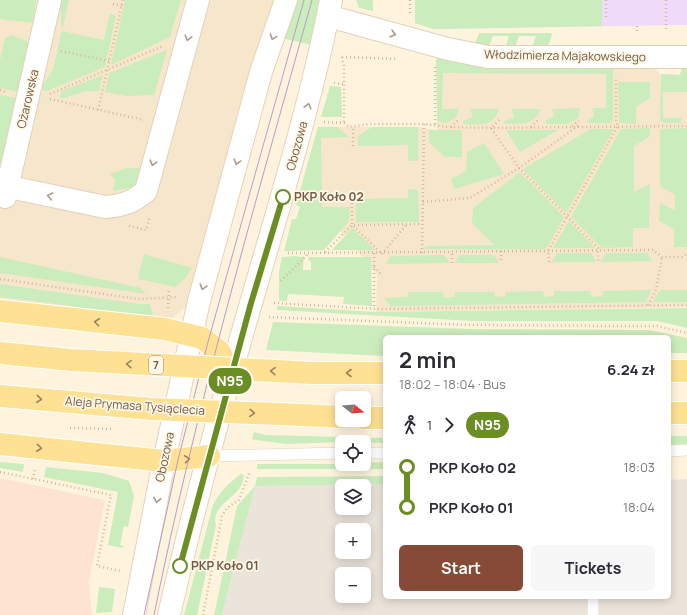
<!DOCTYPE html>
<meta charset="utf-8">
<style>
body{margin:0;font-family:Manrope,sans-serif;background:#f7f7f7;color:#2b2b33;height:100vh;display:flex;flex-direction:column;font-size:15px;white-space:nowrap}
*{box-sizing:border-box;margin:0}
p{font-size:13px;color:#7c7c81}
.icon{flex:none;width:22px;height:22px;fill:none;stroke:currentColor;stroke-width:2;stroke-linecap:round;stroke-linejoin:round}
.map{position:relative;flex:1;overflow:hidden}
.side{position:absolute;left:383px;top:335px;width:288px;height:264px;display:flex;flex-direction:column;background:#fff;border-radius:6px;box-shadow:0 2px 10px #0003}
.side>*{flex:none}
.badge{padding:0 8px;border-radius:13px;font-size:14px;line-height:26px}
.needle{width:26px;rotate:107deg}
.controls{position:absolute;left:335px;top:391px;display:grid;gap:8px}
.controls a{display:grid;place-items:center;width:36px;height:36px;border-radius:6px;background:#fff;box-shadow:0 2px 10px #0003;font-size:20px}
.map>.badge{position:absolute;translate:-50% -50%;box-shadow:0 0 0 2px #fff}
.legs{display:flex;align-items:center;gap:6px;height:44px;padding:0 16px;font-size:13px}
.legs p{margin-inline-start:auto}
.summary{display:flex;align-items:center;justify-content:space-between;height:68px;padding:0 16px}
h1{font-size:22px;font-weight:700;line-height:30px}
.cta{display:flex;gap:8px;margin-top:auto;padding:8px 16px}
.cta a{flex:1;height:46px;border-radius:6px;background:#854b36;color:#fff;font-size:16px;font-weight:700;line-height:46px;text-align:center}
.cta a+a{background:#f7f7f7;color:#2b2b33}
ul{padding:0 16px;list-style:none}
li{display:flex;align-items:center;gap:14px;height:40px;font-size:15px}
li i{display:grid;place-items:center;width:6px;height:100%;margin:0 5px;background:currentColor}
li i::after{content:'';width:10px;height:10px;margin:-5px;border:3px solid;border-radius:50%;background:#fff}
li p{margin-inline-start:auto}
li:first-child i{background:linear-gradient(#0000 50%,currentColor 0)}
li:last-child i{background:linear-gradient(currentColor 50%,#0000 0)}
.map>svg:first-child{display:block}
.residential{fill:#f6e7cc}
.commercial{fill:#ffe3d1}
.industrial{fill:#ebe4db;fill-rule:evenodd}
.education{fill:#f1dbfa}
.green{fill:#cbecbc}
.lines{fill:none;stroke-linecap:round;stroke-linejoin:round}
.lane-casing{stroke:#e2d1ba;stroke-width:12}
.street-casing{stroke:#e2d1ba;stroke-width:24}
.secondary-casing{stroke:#e8d2b7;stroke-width:24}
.primary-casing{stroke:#fff;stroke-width:24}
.path{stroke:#dab797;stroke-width:2.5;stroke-dasharray:1 3;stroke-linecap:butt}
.lane{stroke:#fff;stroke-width:11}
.street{stroke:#fff;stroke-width:22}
.secondary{stroke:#fff;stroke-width:22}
.primary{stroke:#ffe194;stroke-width:22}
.tram{stroke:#b79dc7;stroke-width:1}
.primary-bridge-casing{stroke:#fff;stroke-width:24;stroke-linecap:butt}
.primary-bridge{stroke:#ffe194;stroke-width:22}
.oneway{stroke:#ac9c8f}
.oneway2{stroke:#9e825d}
.line-1-casing{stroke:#fff;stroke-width:9}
.line-1{stroke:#6b8e23;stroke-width:6}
.stop-1-dot{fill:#fff;stroke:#6b8e23;stroke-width:2}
.labels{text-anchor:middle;stroke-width:3.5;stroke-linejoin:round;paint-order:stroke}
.shield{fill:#fff7e6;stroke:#9e8975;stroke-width:1}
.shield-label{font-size:11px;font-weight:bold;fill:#755a45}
.street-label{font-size:12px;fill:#755a45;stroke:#fff7e6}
.stop-label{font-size:12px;font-weight:bold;fill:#755a45;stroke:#fff7e6;text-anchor:start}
</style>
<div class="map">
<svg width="687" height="615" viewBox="0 0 687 615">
<rect width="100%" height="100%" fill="#fef4de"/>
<g class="residential">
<path d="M0,0h274l-86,304 -15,14 -173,-19z"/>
<path d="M437,58l215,9 9,7 19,1 1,-7 6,-2v241l-311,5 1,-37 -55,-67 -26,-3 22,-78h100l19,3z"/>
</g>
<path class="commercial" d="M0,478l105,22 -16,82 3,33h-92z"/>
<path class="industrial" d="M687,479v136h-465l33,-129 130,-2v113h284v-117zM342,486h22v22h-22zM342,530h22v22h-22zM342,574h22v22h-22z"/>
<path class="education" d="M415,0h272v25l-253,4 -19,-6z"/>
<g class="green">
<path d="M0,0h36l-3,23 -33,-4z"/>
<path d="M60,0h9l-7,31 42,9 6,-26 6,2 -11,51 -58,24h-4l-1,-4 11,-18 9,-38z"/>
<path d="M125,0h56l-11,37 -59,28z"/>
<path d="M294,0h27l-9,45 -31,-7z"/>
<path d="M356,0h17v11l-14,-3z"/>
<path d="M415,0h187v26l-168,3 -19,-6z"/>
<path d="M479,33h72l1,2 -4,11 -16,1 4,-11h-17l-4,11 -10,1 4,-12h-16l-4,10 -14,-2z"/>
<path d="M12,35l17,7 -11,50 -18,-4v-28l5,-22z"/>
<path d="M167,50l-13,45 -28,1 -21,-4 4,-19z"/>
<path d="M440,56l173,11v53l-2,3h-21l-4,-2 8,-5 -2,-8h14v-34l-163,-1 -1,36h17l-3,8c-7,5 -10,8 -19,3l-1,-60z"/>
<path d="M683,66h4v26h-24v26h19l-1,5h-17l-4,-3 1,-46 19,1z"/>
<path d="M103,75l-4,16h-14l-20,7h-5l1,-7z"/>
<path d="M618,82h32v16l-14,9v17l-16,-1 -1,-2z"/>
<path d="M330,86l11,1 1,30h-21z"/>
<path d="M0,95l17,3 -17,68z"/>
<path d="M580,108l-2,10 -11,6h-21l-1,-3 9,-5 -2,-7z"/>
<path d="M470,109h29c-6,18 -19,16 -35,15l-2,-3 11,-4z"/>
<path d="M512,109h29c-8,17 -20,15 -36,15l-1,-3 10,-3z"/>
<path d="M318,127h19l12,10 -28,1 1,69h28l-1,14 -25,29 -40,1 8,-32h4l4,-12 -4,-2z"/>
<path d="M372,127h46v34h-10v-16l-50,1v-10z"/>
<path d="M650,128v8l-16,10v46l16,-8 -1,44h-16v19l-31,1 -31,-31 50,-88z"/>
<path d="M687,128v119h-13v-18l-15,-8 1,-18 15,7v-15l-15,-9v-57z"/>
<path d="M591,129h23l-48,84 -43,-44z"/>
<path d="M429,130h33v27h-17l-16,-15z"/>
<path d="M506,130h52l-38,22z"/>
<path d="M484,143l20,31 -50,15 -3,-10 15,-8 1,-19z"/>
<path d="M126,168h21l-6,15 -12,5 -16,3 2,-12 -5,-5z"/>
<path d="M520,172l44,45 -18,32h-121v-3l69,-1 -22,-22 1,-15z"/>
<path d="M408,189l10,1 1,32h-63v-23l52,-1z"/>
<path d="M569,221l26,27h-42z"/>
<path d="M352,228l23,22h-43z"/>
<path d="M557,253h34l5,9h-45z"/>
<path d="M606,253h41l5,8 -52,1z"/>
<path d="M144,254l48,14 -7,11 -8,6 -1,2 -38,-8z"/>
<path d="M444,255l6,8 -64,1 5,-8z"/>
<path d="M459,255h35l5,8h-44z"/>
<path d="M294,256l10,1 -1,13h8v-9l-3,-1 1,-3h62l1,49 -29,-2 1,-7 -56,-3 -1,7h-8v-29l3,-15z"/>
<path d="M0,257l141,31 5,6 -146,-21z"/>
<path d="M0,284l139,20h11l4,14 -120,-17 -34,-4z"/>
<path d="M651,290l-5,12 -256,4 -6,-8 23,-1 2,-5h34l1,6 11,-1v-5h39l1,5 10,-1 1,-4 37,-1 1,6 10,-1v-5h36l2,6 11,-1v-5z"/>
<path d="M660,290h27v12h-34z"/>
<path d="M277,306l99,6 311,-4v20l-30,-7h-185l-195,-11z"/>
<path d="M273,322l197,7 179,1 38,8v15h-18v-16h-284v19l-119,-6z"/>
<path d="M254,432l11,3 120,3v5l-43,-1 -56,2 -30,-4 -4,-1z"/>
<path d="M669,436h18v8l-18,1z"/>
<path d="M0,462l24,2 -1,8 -23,-4z"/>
<path d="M385,462v7h-128v-5h107v-1z"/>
<path d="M46,467l57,6 26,8 5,15 -6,31 -4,-1 -4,19 4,1 -1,2 -15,-3 10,-53 -74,-15z"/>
<path d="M241,474l3,1c-1,3 -1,7 -2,9 -6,14 -32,23 -26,41l-19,90h-13l29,-110c7,-14 16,-22 28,-31z"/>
<path d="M385,476v8l-130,2 -33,129h-8l23,-109 18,-20 2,-9z"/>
<path d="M99,587l16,2 -3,23 -16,1z"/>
</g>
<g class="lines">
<g class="lane-casing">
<g id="lane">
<path d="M669,451l18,-1"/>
<path d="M364,453h21"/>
<path d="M209,456l133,-3"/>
<path d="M593,597v18"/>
</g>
</g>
<g class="street-casing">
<g id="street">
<path d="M328,16l120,33 40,8h199"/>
<path d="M0,185l105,22c17,-1 28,-5 41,-16l52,-191"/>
<path d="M5,197l45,-197"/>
</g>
</g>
<g class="secondary-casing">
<g id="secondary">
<path d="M134,615l30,-154 35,-160 62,-229 25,-72"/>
<path d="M169,615c24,-105 52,-209 82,-312 29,-101 60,-200 80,-303"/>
</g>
</g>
<g class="primary-casing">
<g id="primary">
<path d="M0,311l165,18 37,9 17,13 4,8 5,26"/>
<path d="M669,371h18"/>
<path d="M312,373h73"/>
<path d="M669,413h18"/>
<path d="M302,415l40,2"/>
<path d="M364,418h21"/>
<path d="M0,444l164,17 45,-5"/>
</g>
</g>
<g class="path">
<path d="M410,0v16"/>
<path d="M606,0v19"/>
<path d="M666,0v29"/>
<path d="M113,4l9,2"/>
<path d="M637,26v5"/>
<path d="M61,51l48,10"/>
<path d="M342,57l2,9v57"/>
<path d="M342,57l56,2"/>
<path d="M435,67v58"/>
<path d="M334,83l10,1"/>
<path d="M0,90l6,2"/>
<path d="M50,94l113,-48"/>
<path d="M50,99l94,21"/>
<path d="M98,110l25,-110"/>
<path d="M499,120l-8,8 28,40 79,80v14"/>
<path d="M324,122l20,1 5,4 20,-3h55l23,3 44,1 196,-2"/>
<path d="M572,126l7,-5"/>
<path d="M451,127l7,-7"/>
<path d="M531,127l7,-7"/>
<path d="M353,146v-19"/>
<path d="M352,199v26l70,-1"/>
<path d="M423,202l47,-4 49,-30 59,-42"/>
<path d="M129,226l17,4 4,-14"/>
<path d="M501,251v12"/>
<path d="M325,252l27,-27 30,29 25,-30"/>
<path d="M288,253l365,-3 9,7h21l4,-4"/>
<path d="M374,253v56"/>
<path d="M422,253l2,-129"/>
<path d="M549,262l-1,-11 70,-125 -2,-5v-44"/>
<path d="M452,263v-11"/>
<path d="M374,267l7,7"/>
<path d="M0,279l138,20 40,-2"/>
<path d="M281,281l28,-28"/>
<path d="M274,303l104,6 309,-4"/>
<path d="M648,305l8,-15 6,-33"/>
<path d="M168,308l1,-18"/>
<path d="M269,317l201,8 187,1 30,7"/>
<path d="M70,428l41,1"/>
<path d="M0,472l111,23 -14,71 24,5"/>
<path d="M33,479l2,-10"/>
<path d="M203,615l19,-99 5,-8 12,-8 11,-29"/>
</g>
<use href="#lane" class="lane"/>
<use href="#street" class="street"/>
<use href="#secondary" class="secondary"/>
<use href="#primary" class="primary"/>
<g class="tram">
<path d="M144,615l34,-155 30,-118 96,-342"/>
<path d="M154,615c42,-208 101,-411 158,-615"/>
</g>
<g class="primary-bridge-casing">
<g id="primary-bridge">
<path d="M0,353l71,7 241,13"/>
<path d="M0,396l152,13 150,6"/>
</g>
</g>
<use href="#primary-bridge" class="primary-bridge"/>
</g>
<defs><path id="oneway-chevron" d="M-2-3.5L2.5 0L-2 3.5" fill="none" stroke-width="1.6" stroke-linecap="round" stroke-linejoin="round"/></defs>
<g class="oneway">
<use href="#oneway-chevron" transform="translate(393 34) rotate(16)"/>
<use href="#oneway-chevron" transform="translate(273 37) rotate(110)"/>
<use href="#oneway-chevron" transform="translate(188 38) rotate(105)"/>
<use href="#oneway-chevron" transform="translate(308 106) rotate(-76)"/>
<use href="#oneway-chevron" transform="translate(237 162) rotate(105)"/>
<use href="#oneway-chevron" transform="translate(153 163) rotate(106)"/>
<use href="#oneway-chevron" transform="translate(50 196) rotate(-168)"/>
<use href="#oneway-chevron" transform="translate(203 287) rotate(106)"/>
<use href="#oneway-chevron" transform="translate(157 500) rotate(101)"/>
</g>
<g class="oneway2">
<use href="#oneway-chevron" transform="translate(97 322) rotate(-173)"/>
<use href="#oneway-chevron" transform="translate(129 364) rotate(-176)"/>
<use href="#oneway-chevron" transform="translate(273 371) rotate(-177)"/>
<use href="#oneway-chevron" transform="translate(349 373) rotate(180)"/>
<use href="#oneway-chevron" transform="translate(39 399) rotate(5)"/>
<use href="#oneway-chevron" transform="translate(252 413) rotate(2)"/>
<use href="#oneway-chevron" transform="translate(39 448) rotate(6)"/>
<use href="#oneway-chevron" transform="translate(187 459) rotate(-8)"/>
</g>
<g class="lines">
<g class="line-1-casing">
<path id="line-1" d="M180,566l71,-263 32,-106"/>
</g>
<use href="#line-1" class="line-1"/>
</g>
<g class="stop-1-dot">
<circle cx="283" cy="197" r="7"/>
<circle cx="180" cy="566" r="7"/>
</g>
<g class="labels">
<rect class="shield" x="149" y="356" width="14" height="18" rx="3"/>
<g class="shield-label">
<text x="156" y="369">7</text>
</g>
<g class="street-label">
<text transform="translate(565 56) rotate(1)" y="4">Włodzimierza Majakowskiego</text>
<text transform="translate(28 99) rotate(-77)" y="4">Ożarowska</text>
<text transform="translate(297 146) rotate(-75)" y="4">Obozowa</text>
<text transform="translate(135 406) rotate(4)" y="4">Aleja Prymasa Tysiąclecia</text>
<text transform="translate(165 457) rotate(-78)" y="4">Obozowa</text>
</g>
<g class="stop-label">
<text x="294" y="201">PKP Koło 02</text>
<text x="191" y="570">PKP Koło 01</text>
</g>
</g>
</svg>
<div class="controls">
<a><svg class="needle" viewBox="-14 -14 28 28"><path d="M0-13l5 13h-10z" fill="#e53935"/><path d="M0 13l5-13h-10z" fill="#7c7c81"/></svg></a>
<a><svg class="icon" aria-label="locate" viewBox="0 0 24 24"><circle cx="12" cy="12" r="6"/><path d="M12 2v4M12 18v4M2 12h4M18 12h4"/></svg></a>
<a><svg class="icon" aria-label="layers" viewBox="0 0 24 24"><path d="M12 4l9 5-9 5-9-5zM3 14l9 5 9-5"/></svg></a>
<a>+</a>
<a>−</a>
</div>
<b class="badge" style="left:230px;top:381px;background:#6b8e23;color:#fff">N95</b>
<section class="side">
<div class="summary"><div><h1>2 min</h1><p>18:02 – 18:04 · Bus</p></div><b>6.24 zł</b></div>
<div class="legs"><svg class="icon" aria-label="walk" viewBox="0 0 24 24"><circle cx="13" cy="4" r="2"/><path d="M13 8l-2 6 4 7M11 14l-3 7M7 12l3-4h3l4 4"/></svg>1<svg class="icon" aria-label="forward" viewBox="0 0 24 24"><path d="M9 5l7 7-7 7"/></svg><b class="badge" style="background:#6b8e23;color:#fff">N95</b></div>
<ul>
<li><i style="color:#6b8e23"></i><b>PKP Koło 02</b><p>18:03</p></li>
<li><i style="color:#6b8e23"></i><b>PKP Koło 01</b><p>18:04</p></li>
</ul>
<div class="cta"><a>Start</a><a>Tickets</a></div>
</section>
</div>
